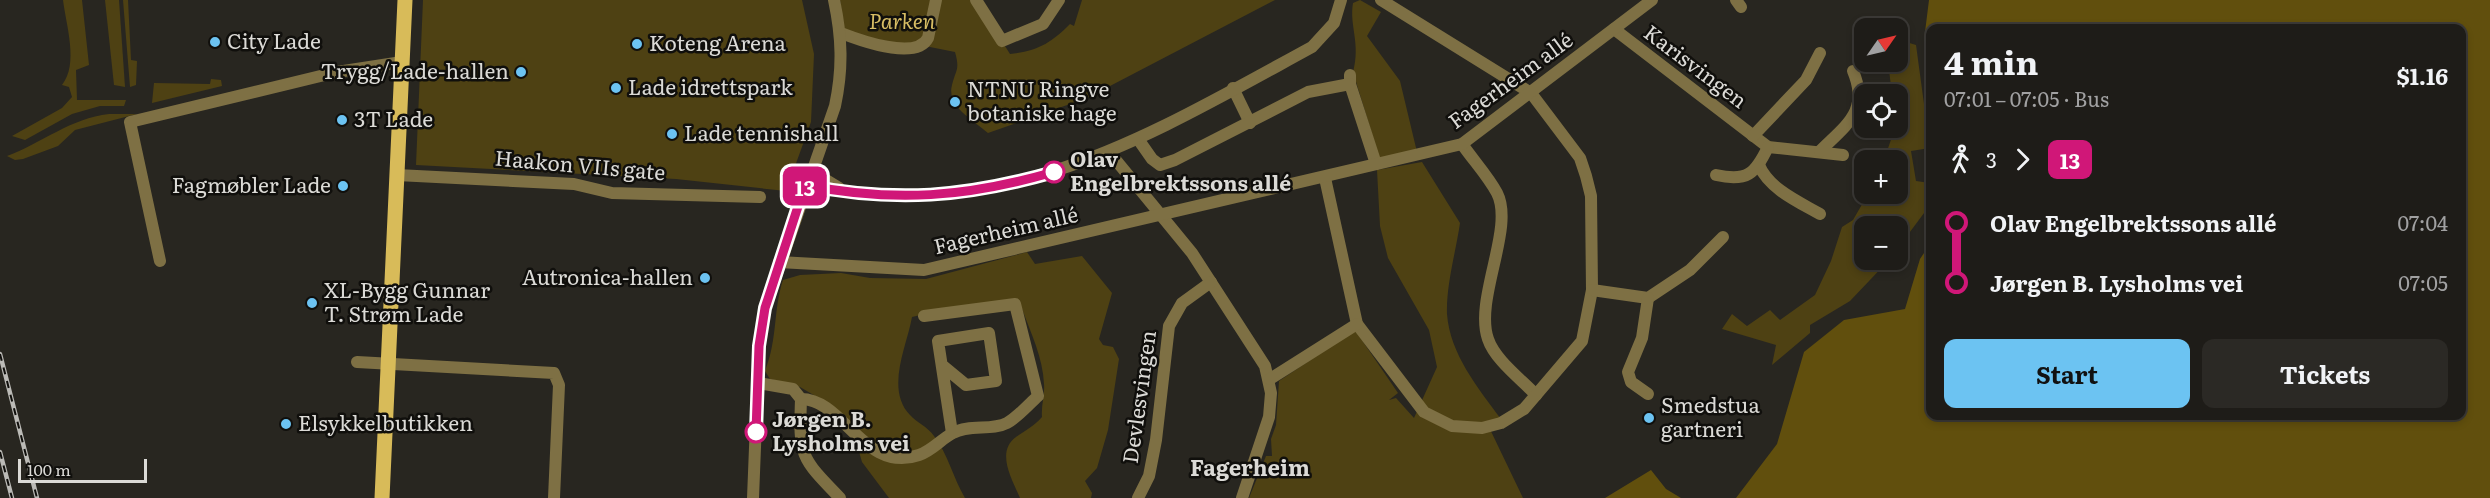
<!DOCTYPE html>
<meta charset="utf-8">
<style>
body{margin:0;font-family:Literata,serif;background:#2b2925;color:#f1f3f6;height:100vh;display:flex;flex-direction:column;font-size:22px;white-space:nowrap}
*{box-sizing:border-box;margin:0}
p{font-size:20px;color:#a1a1a2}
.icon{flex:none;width:33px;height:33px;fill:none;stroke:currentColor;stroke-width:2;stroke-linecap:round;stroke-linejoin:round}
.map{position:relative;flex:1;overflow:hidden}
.sheet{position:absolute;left:1926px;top:24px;width:540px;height:396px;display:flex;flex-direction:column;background:#1e1c18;border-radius:12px;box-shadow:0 3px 9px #0003,0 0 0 2px #3c3a37}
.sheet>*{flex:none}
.badge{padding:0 12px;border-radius:9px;font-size:21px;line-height:39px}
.needle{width:39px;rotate:56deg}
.buttons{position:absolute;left:1854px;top:18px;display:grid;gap:12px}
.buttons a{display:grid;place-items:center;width:54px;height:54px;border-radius:12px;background:#1e1c18;box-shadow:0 3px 9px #0003,0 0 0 2px #3c3a37;font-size:30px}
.scale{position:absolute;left:18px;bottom:15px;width:129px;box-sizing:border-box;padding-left:6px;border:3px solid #dbdad6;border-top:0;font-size:16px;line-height:21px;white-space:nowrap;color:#dbdad6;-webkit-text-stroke:4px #100f0c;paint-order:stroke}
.map>.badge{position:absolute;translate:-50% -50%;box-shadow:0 0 0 3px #fff}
.legs{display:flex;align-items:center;gap:9px;height:66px;padding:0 18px;font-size:20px}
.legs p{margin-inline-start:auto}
.headline{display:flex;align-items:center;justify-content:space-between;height:102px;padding:0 18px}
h1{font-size:33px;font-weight:700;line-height:45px}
.action{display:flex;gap:12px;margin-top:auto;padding:12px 18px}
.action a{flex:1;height:69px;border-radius:12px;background:#6cc3f2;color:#111;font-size:24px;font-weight:700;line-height:69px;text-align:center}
.action a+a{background:#2b2925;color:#f1f3f6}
ul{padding:0 18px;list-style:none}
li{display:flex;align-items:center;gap:21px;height:60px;font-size:22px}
li i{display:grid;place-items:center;width:9px;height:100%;margin:0 8px;background:currentColor}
li i::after{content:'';width:15px;height:15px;margin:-8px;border:4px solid;border-radius:50%;background:#1e1c18}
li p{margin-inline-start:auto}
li:first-child i{background:linear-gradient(#0000 50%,currentColor 0)}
li:last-child i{background:linear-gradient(currentColor 50%,#0000 0)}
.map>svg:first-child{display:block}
.green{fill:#4e4113}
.water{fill:#614f0d}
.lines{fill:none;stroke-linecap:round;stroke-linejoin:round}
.minor{stroke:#7e7044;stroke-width:12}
.major{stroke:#d8bb59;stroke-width:15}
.rail-casing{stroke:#bbbab6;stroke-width:4.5}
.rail{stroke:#100f0c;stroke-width:2;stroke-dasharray:7;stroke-linecap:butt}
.line-1-casing{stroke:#fff;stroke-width:14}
.line-1{stroke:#d01778;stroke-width:9}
.poi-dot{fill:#6cc3f2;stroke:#100f0c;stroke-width:2}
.stop-1-dot{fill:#fff;stroke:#d01778;stroke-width:3}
.labels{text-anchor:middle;stroke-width:5;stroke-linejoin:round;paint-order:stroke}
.park-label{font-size:21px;font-style:italic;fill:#d7bd64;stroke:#100f0c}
.poi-label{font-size:21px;fill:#dbdad6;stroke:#100f0c;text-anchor:start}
.street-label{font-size:21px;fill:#dbdad6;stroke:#100f0c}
.stop-label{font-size:21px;font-weight:bold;fill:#dbdad6;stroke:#100f0c;text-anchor:start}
.neighbourhood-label{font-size:22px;font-weight:bold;fill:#dbdad6;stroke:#100f0c}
</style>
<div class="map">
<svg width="2490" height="498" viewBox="0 0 2490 498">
<rect width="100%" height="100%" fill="#282620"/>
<g class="green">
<path d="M63,0h19l7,65 -13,5 1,30h49l-2,6h-24l-28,8 -47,26 -13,-4 50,-28 10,-11 -3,-10 -7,-2c17,-21 4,-60 1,-85z"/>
<path d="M105,0h14l6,87 -11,-2z"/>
<path d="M123,0h5l3,60 6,1 -1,24 -6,2z"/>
<path d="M423,0h379l12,54 -3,68 -25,69 -110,-12 -260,-14z"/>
<path d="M840,0h93l-10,40 -11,6 -67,-13z"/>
<path d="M936,0h40l34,54c28,-3 41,-11 60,-30l4,2 8,-26h193l-188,98 -99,35c-14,-12 -42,-27 -36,-48 4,-16 8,-15 3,-33l-35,-7z"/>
<path d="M1360,0l21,12 -14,24 33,45 17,71 -37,8 -27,-88c8,-29 -4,-46 0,-69z"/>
<path d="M1903,41l13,4 14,103 -19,3 5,30 14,2v22l-32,43v-22h-34v34h25l-39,41 -40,24v8l-38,32 4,-20 -54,-16 10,-15 15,12 23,-16 10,10 35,-25 16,-34 11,-34 11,-7 15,-26h30v-34h-14l11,-32h3v-34h-6l-4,-32h10v-19z"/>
<path d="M211,79l10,1 1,6 -70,17 2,-20 56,1z"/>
<path d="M109,114h28l-62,16 -17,16 -35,13 -8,1 -8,-4c35,-13 64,-38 102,-42z"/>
<path d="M1422,162l38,61c-4,28 -14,62 -13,91 3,40 31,74 54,105l-14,4 36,75h-274l17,-42h6l-1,-17 5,-14 3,-44 76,-51 43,63 -9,7 7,-2 18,20 23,-51 -8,-37 -41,-72 -8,-32 -3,-56z"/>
<path d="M1027,252l8,12 47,-8 30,37 -13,46 4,6 10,2 6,12 -11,71 -11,38 -12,13 7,12 -1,5h-71c-7,-17 -25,-46 -4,-61 10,-7 18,-11 26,-20 -1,-12 3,-22 2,-33 -1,-26 -13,-51 -22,-75l-93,4 -17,4c-5,29 -27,72 -2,98 7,8 17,11 24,21 14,18 19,42 31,62h-76l-27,-36 -9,-31 -36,-34 -17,-10 -30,-8 -5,-8c13,-33 8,-61 18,-91l17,-5 41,-2 29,5 56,1z"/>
</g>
<g class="water">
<path d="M1929,0h561v498h-754l41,-54 27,-92 40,-32 61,-11 15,-50 10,-15v172h532v-388h-532v24l-6,-12z"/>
<path d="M1651,470l15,19 15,9h-76z"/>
</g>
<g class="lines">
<g class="minor">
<path d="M976,0l26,41 41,-17 16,-24"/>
<path d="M1736,0l5,7"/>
<path d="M1614,29l154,118 75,8"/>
<path d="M841,33c18,7 75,28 87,5l8,-38"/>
<path d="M1350,75v9l26,80"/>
<path d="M1233,88l17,35"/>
<path d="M1753,136l53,-56 14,-27"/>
<path d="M1138,139l14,20 8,6 15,-5 133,-68 42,-8"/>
<path d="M1462,144c11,16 26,32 35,49 18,35 -23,106 -9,146 7,21 33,40 48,56"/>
<path d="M1820,151c26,-26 50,-40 33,-80"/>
<path d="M1110,153l82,100 73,113 6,27 -2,24 -27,81"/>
<path d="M1759,165c10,24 40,37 61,49"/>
<path d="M811,171l28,17"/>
<path d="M397,175l177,9 38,9 148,4"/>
<path d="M1716,175c31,7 39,-1 52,-28"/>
<path d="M1325,178l32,146 67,88 28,14 30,2 19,-5 23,-14 58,-68 10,-51 -1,-94 -5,-20 -6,-18 -49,-65 -150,-93"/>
<path d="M805,185c201,40 338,-46 507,-138l22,-24 7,-23"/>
<path d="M160,261l-30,-139 207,-50 65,-10"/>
<path d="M779,262l145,8 538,-126 190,-144"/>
<path d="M1592,290l56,8 42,-28 33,-33"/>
<path d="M357,362l197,11 5,12 -5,113"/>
<path d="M943,366l23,19 30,-4 -7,-48 -51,8 14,92"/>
<path d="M1270,379l87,-55"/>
<path d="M758,383l35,6 8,10c-2,57 -1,58 39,99"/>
<path d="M1648,394l-17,-12 -3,-10 14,-34 6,-40"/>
<path d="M801,399c43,0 63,75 118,56 14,-5 22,-16 34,-22 16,-9 39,-2 54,-10 11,-6 22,-19 31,-27l-23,-92 -91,12"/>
<path d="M753,498l6,-152 6,-38 70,-202c8,-37 7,-69 -1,-106"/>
<path d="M1138,498l11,-22 7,-36 13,-114 13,-23 29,-21"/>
</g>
<path class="major" d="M382,498l23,-498"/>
<g class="rail-casing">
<g id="rail">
<path d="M0,354l37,144"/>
<path d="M0,452l12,46"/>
</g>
</g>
<use href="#rail" class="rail"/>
</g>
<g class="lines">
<g class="line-1-casing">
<path id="line-1" d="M756,432l3,-86 6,-38 40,-123c91,18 161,12 249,-13"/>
</g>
<use href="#line-1" class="line-1"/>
</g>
<g class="poi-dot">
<circle cx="215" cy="42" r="6"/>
<circle cx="637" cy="44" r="6"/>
<circle cx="521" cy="72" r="6"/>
<circle cx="616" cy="88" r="6"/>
<circle cx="955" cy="102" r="6"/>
<circle cx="342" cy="120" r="6"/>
<circle cx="672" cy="134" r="6"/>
<circle cx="343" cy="186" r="6"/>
<circle cx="705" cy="278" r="6"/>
<circle cx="312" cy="303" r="6"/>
<circle cx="1649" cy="418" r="6"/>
<circle cx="286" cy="424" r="6"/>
</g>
<g class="stop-1-dot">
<circle cx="1054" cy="172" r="10"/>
<circle cx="756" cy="432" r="10"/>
</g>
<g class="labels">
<g class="park-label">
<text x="902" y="29">Parken</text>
</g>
<g class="poi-label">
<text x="227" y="49">City Lade</text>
<text x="649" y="51">Koteng Arena</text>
<text x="509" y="79" text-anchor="end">Trygg/Lade-hallen</text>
<text x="628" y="95">Lade idrettspark</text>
<text x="967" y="97">NTNU Ringve<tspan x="967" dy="24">botaniske hage</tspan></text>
<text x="354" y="127">3T Lade</text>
<text x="684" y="141">Lade tennishall</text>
<text x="331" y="193" text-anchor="end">Fagmøbler Lade</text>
<text x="693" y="285" text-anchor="end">Autronica-hallen</text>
<text x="324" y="298">XL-Bygg Gunnar<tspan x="324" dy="24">T. Strøm Lade</tspan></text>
<text x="1661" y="413">Smedstua<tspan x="1661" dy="24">gartneri</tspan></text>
<text x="298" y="431">Elsykkelbutikken</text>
</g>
<g class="street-label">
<text transform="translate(1695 67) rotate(37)" y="7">Karisvingen</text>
<text transform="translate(1511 81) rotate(-36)" y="7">Fagerheim allé</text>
<text transform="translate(580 166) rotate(5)" y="7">Haakon VIIs gate</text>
<text transform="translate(1006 231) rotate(-13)" y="7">Fagerheim allé</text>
<text transform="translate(1140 397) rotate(-82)" y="7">Devlesvingen</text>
</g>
<g class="stop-label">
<text x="1070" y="167">Olav<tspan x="1070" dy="24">Engelbrektssons allé</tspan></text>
<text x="772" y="427">Jørgen B.<tspan x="772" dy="24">Lysholms vei</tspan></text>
</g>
<g class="neighbourhood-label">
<text x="1250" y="476">Fagerheim</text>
</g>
</g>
</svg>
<div class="buttons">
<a><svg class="needle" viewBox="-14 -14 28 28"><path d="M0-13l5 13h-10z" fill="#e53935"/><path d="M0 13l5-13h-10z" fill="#a1a1a2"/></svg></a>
<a><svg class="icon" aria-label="locate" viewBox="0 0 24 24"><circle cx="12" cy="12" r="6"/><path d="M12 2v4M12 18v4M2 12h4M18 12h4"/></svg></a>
<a>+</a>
<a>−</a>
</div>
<div class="scale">100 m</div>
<b class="badge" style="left:805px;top:186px;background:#d01778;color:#fff">13</b>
<section class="sheet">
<div class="headline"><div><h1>4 min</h1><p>07:01 – 07:05 · Bus</p></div><b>$1.16</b></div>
<div class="legs"><svg class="icon" aria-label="walk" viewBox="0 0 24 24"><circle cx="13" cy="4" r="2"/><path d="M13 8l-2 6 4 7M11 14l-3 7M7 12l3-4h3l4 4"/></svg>3<svg class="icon" aria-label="forward" viewBox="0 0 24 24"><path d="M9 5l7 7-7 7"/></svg><b class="badge" style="background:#d01778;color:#fff">13</b></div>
<ul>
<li><i style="color:#d01778"></i><b>Olav Engelbrektssons allé</b><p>07:04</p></li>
<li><i style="color:#d01778"></i><b>Jørgen B. Lysholms vei</b><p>07:05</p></li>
</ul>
<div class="action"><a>Start</a><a>Tickets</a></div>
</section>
</div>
